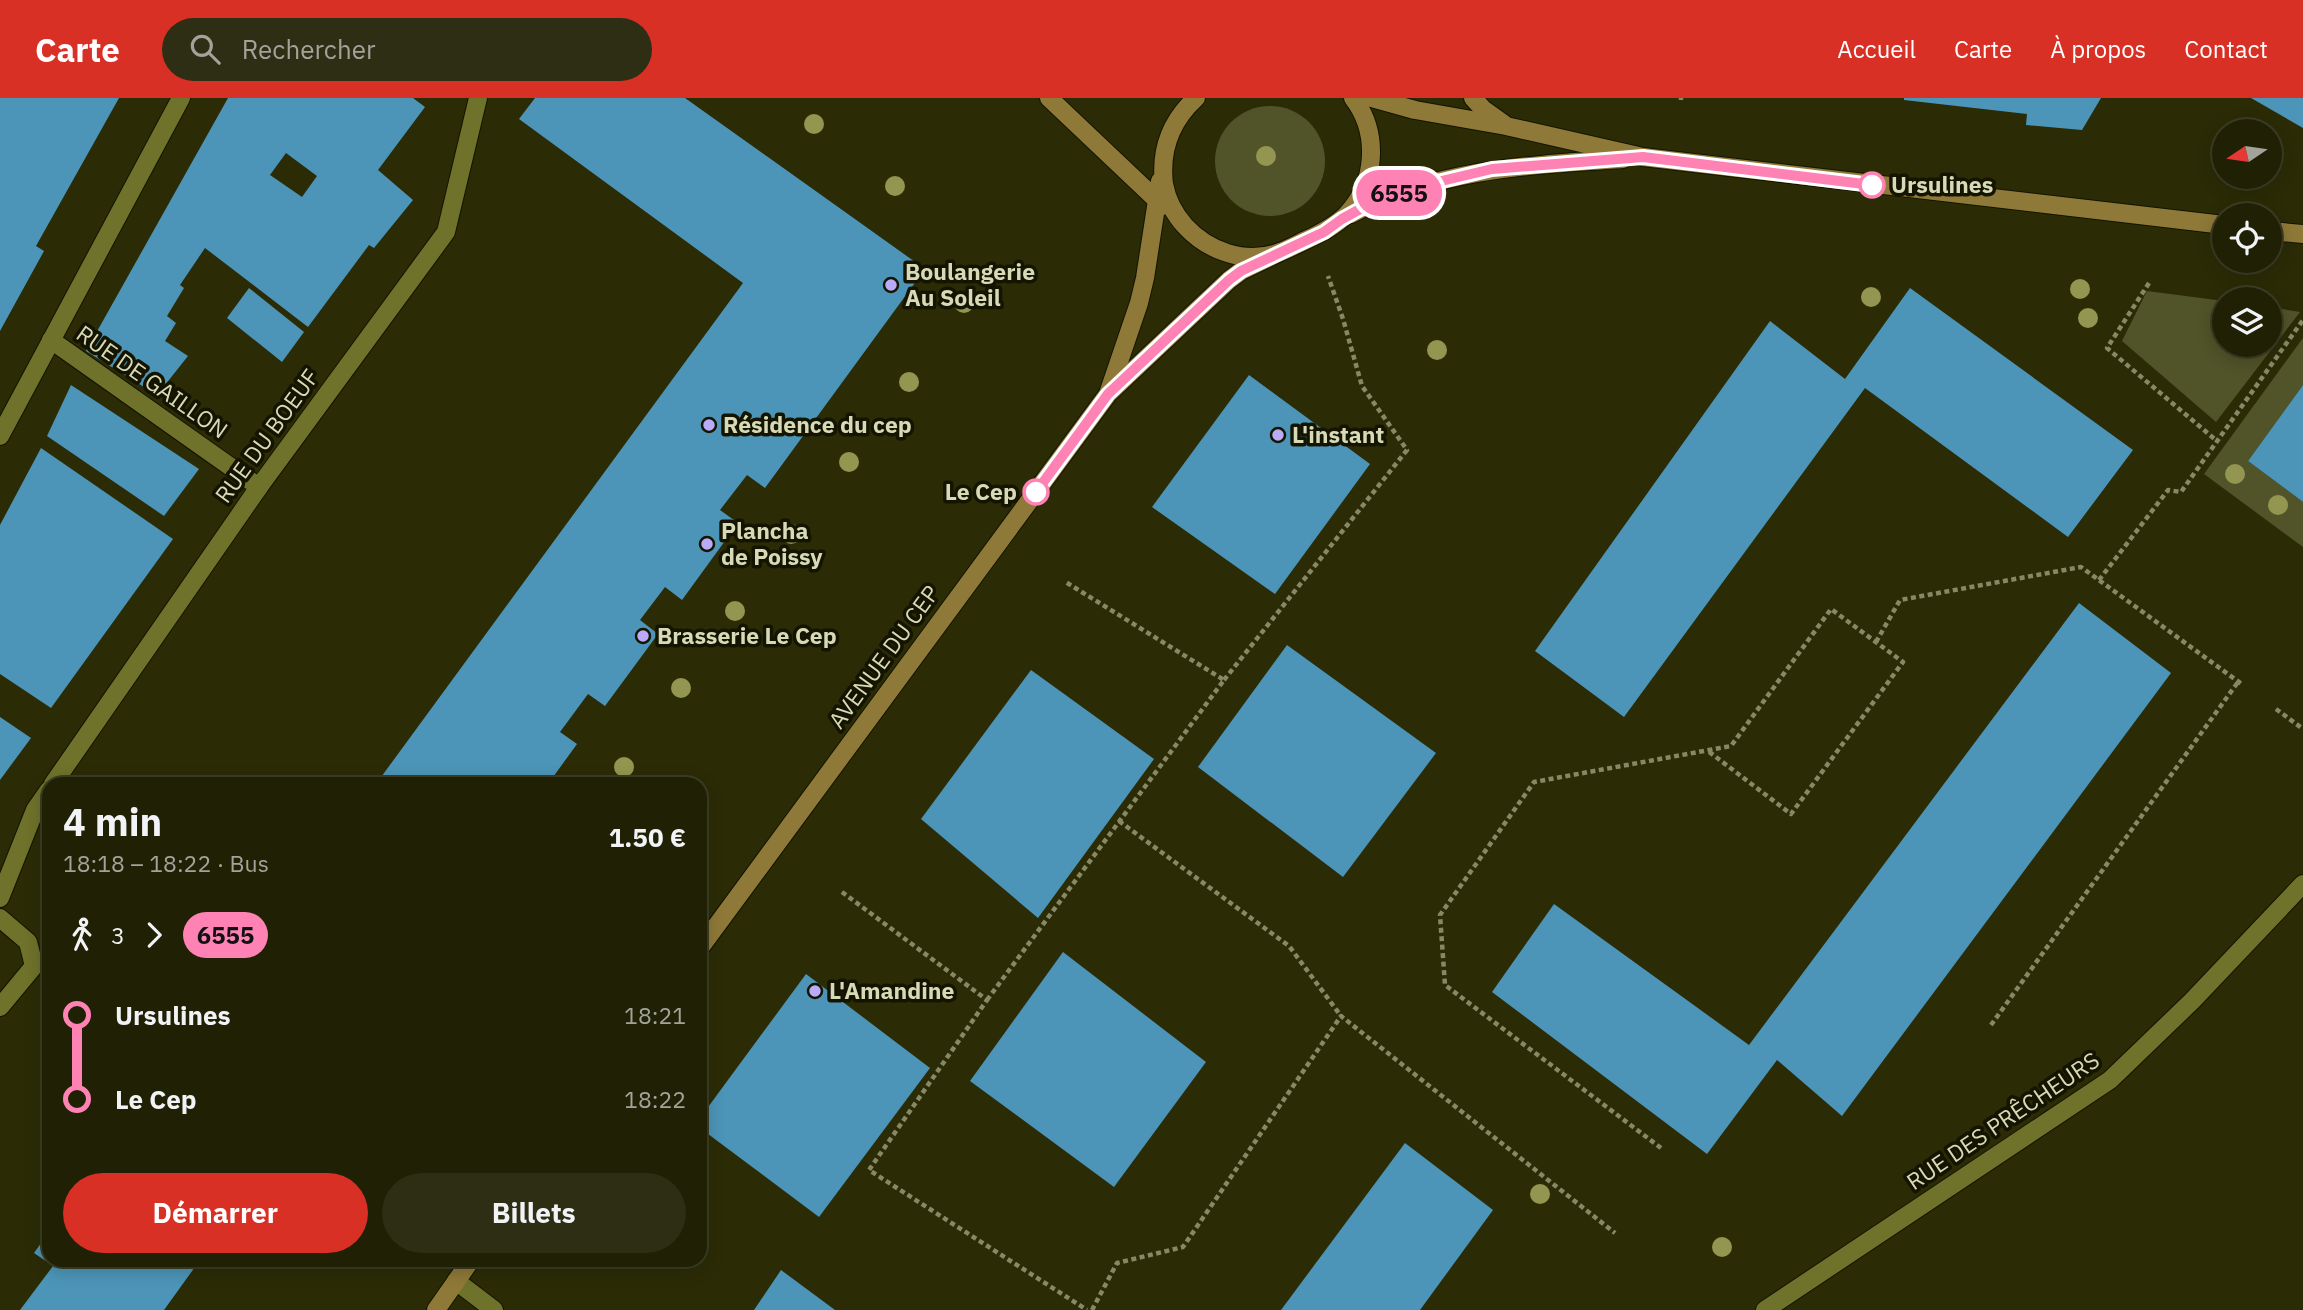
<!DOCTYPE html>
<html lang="fr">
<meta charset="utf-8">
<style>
body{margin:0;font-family:"IBM Plex Sans",sans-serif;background:#2d2e13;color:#f1f3f6;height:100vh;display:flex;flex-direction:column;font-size:26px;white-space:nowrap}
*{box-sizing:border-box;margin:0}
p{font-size:23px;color:#a2a39a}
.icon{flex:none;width:38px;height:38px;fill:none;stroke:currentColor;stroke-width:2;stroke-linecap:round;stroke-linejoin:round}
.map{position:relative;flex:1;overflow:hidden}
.side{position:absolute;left:42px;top:679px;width:665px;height:490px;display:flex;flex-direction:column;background:#202104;border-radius:21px;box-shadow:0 4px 18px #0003,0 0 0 2px #3d3e26}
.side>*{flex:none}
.badge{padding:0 14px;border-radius:23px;font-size:24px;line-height:46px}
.needle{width:46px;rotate:257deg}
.controls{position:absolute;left:2212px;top:21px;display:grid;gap:14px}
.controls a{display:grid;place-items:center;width:70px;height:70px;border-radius:50%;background:#202104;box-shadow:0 4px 18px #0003,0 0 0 2px #3d3e26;font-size:35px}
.map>.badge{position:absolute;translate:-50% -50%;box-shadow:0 0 0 4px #fff}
.legs{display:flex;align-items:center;gap:10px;height:77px;padding:0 21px;font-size:23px}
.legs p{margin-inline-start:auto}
.summary{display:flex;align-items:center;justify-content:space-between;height:119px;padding:0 21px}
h1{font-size:38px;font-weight:700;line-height:52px}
.button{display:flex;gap:14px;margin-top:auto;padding:14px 21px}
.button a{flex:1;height:80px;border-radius:42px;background:#d93025;color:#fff;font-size:28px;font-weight:700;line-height:80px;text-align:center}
.button a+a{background:#2d2e13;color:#f1f3f6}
ul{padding:0 21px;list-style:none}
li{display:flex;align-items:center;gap:24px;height:84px;font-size:26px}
li i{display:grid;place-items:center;width:10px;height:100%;margin:0 9px;background:currentColor}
li i::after{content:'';width:18px;height:18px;margin:-9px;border:5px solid;border-radius:50%;background:#202104}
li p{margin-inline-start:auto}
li:first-child i{background:linear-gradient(#0000 50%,currentColor 0)}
li:last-child i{background:linear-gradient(currentColor 50%,#0000 0)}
header{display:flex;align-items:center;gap:42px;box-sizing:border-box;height:98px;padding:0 35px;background:#d93025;color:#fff}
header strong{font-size:33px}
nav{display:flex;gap:38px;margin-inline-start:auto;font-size:24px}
.search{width:490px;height:63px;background:#2d2e13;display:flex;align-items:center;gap:18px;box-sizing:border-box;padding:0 24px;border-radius:38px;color:#a2a39a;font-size:26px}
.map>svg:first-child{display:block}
.green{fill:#515329}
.building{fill:#4c95b8;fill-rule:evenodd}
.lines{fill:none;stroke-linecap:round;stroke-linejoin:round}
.lane-casing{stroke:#131401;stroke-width:20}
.street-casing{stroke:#131401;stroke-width:20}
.secondary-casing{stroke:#131401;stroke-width:20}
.path{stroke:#878965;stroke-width:4.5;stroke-dasharray:5 3.5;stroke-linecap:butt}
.lane{stroke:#6f722a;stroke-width:18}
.street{stroke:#6f722a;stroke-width:18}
.secondary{stroke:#8f7938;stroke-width:18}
.tree{fill:#929650}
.line-1-casing{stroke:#fff;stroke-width:16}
.line-1{stroke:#ff82b4;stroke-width:10}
.stop-1-dot{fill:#fff;stroke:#ff82b4;stroke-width:3.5}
.poi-dot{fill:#b8abf7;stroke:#141400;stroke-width:2.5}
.labels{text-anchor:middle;stroke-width:7;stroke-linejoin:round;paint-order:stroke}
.stop-label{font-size:23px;font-weight:bold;fill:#d7dab7;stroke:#141400;text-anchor:start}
.poi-label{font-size:23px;font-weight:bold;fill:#d7dab7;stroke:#141400;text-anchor:start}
.street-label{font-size:23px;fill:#d7dab7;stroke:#141400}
</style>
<header>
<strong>Carte</strong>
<div class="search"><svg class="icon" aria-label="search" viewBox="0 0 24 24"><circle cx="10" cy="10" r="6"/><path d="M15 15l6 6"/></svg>Rechercher</div>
<nav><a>Accueil</a><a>Carte</a><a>À propos</a><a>Contact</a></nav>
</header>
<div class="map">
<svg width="2303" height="1212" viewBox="0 0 2303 1212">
<rect width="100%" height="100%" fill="#2b2c06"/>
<g class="green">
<circle cx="1270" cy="63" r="55"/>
<path d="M2147,193l77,10v44h46v-38l30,5 -84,110 -94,-81z"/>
<path d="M2303,240v47l-55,76 55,41v45l-99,-73z"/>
</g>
<g class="building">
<path d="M0,0h119l-83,148 8,5 -44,80z"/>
<path d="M228,0h185l12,9 -47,63 35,30 -39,48 -5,-3 -61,82 -103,-79 -25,37 4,3 -17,28 9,7 -11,18 23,15 -31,39 -71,-44zM286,55l31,23 -15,21 -32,-22z"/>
<path d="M535,0h150l240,171 -160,219 -18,-13 -27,35 18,13 -56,77 -17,-13 -25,33 18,14 -53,72 -17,-12 -28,38 17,12 -29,40h-172l367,-501 -224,-164z"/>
<path d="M1904,0h197l-19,32 -56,-5 1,-11 -123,-14z"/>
<path d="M2251,0h52v30z"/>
<path d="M249,190l55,44 -22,30 -55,-44z"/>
<path d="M1910,190l223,162 -65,87 -203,-149 -241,329 -89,-66 235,-330 75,58z"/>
<path d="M1249,277l121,89 -95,130 -123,-87z"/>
<path d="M71,287l128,84 -35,47 -117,-80z"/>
<path d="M2303,287v117l-55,-41z"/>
<path d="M41,350l132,91 -122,169 -51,-34v-149z"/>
<path d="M2079,505l92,70 -329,443 -65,-56 -70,94 -215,-162 62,-88 195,141z"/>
<path d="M1287,547l149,108 -93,124 -145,-110z"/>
<path d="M1031,572l123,89 -116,159 -117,-99z"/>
<path d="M0,619l31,21 -31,42z"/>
<path d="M1063,854l143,110 -92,125 -144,-106z"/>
<path d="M806,876l124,94 -111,149 -119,-89v-10z"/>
<path d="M1405,1045l88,67 -73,100h-139z"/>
<path d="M49,1134v28h151l-36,50h-144l33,-44 -19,-13z"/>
<path d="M781,1172l54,40h-81z"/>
</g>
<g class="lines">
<g class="lane-casing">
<path id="lane" d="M51,242l208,147"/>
</g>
<g class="street-casing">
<g id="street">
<path d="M0,338l181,-338"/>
<path d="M53,686l206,-297 187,-255 32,-134"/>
<path d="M0,800l35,-88 14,-20"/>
<path d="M0,820l28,24 6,24 -34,41"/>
<path d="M456,1183l38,29"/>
<path d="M1765,1212l345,-230 82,-79 111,-117"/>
</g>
</g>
<g class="secondary-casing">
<g id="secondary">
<path d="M1049,0l114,108"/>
<path d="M1196,0c-25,23 -36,52 -32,86 3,16 11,31 21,42 23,25 59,38 92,27 10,-3 20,-9 29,-13 15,-7 29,-14 40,-25 31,-32 33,-83 7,-117"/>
<path d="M1372,0l43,12 91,16 137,31 581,68"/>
<path d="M1473,0l10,11 21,15"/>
<path d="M1351,116c85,-45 178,-49 272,-55"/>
<path d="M2270,133l33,3"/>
<path d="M1109,293l30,-88 6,-25 15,-97"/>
<path d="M700,850l408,-554 121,-114 12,-9 39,-19"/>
<path d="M436,1212l35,-50"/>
</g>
</g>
<g class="path">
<path d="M1681,0v2"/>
<path d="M2149,185l-42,65 110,93"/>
<path d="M2099,482l69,-90 13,2 122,-172"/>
<path d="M1876,544l24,-42 181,-33 162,118"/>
<path d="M1224,582l183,-230 -45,-64 -19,-67 -15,-43"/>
<path d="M2276,611l27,20"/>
<path d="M1119,723l170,125 52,70"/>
<path d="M842,794l145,108 -118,170 218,140"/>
<path d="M987,902l237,-320 -160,-99"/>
<path d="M1991,927l247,-343"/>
<path d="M1661,1050l-216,-163 -5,-70 94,-133 197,-36 100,-137 72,53 -112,152 -83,-63"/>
<path d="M1092,1212l25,-47 66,-16 158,-231 274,217"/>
</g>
<use href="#lane" class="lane"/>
<use href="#street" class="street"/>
<use href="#secondary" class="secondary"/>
</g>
<g class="tree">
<circle cx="814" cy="26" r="10"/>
<circle cx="1266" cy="58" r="10"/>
<circle cx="895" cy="88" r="10"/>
<circle cx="2080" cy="191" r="10"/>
<circle cx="1871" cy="199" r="10"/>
<circle cx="964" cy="205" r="10"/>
<circle cx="2088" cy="220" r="10"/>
<circle cx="1437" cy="252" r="10"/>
<circle cx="909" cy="284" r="10"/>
<circle cx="849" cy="364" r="10"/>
<circle cx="2235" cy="376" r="10"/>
<circle cx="2278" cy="407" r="10"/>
<circle cx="791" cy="436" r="10"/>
<circle cx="735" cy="513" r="10"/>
<circle cx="681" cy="590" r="10"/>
<circle cx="624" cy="669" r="10"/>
<circle cx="1540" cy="1096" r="10"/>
<circle cx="1722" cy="1149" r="10"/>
</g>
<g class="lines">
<g class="line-1-casing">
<path id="line-1" d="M1036,394l72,-98 121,-114 12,-9 83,-39 18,-13 31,-17 56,-18 63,-15 151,-12 229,28"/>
</g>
<use href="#line-1" class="line-1"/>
</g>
<g class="stop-1-dot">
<circle cx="1872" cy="87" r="12"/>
<circle cx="1036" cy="394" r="12"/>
</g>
<g class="poi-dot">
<circle cx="891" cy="187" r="7"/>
<circle cx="709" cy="327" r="7"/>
<circle cx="1278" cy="337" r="7"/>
<circle cx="707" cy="446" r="7"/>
<circle cx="643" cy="538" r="7"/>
<circle cx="815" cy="893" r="7"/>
</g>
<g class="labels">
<g class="stop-label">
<text x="1891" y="95">Ursulines</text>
<text x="1017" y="402" text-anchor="end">Le Cep</text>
</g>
<g class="poi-label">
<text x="905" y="182">Boulangerie<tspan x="905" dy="26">Au Soleil</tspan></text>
<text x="723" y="335">Résidence du cep</text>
<text x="1292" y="345">L'instant</text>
<text x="721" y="441">Plancha<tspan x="721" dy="26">de Poissy</tspan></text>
<text x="657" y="546">Brasserie Le Cep</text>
<text x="829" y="901">L'Amandine</text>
</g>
<g class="street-label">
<text transform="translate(152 284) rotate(35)" y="8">RUE DE GAILLON</text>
<text transform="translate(267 338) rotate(-54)" y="8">RUE DU BOEUF</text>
<text transform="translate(884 559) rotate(-54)" y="8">AVENUE DU CEP</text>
<text transform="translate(2003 1023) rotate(-34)" y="8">RUE DES PRÊCHEURS</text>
</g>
</g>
</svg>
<div class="controls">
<a><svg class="needle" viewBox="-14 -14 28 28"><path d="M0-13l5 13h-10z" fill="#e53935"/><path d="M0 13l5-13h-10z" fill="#a2a39a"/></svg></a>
<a><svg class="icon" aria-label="locate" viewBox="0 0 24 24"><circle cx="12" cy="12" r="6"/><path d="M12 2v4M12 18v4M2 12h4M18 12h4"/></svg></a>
<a><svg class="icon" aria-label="layers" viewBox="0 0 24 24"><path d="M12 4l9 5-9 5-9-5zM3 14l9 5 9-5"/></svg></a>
</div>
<b class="badge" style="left:1399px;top:95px;background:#ff82b4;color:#111">6555</b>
<section class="side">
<div class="summary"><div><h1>4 min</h1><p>18:18 – 18:22 · Bus</p></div><b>1.50 €</b></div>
<div class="legs"><svg class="icon" aria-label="walk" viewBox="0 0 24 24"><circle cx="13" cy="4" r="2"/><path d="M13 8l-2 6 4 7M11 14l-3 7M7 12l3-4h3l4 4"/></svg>3<svg class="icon" aria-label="forward" viewBox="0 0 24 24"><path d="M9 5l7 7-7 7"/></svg><b class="badge" style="background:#ff82b4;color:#111">6555</b></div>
<ul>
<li><i style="color:#ff82b4"></i><b>Ursulines</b><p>18:21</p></li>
<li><i style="color:#ff82b4"></i><b>Le Cep</b><p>18:22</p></li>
</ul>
<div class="button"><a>Démarrer</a><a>Billets</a></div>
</section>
</div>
